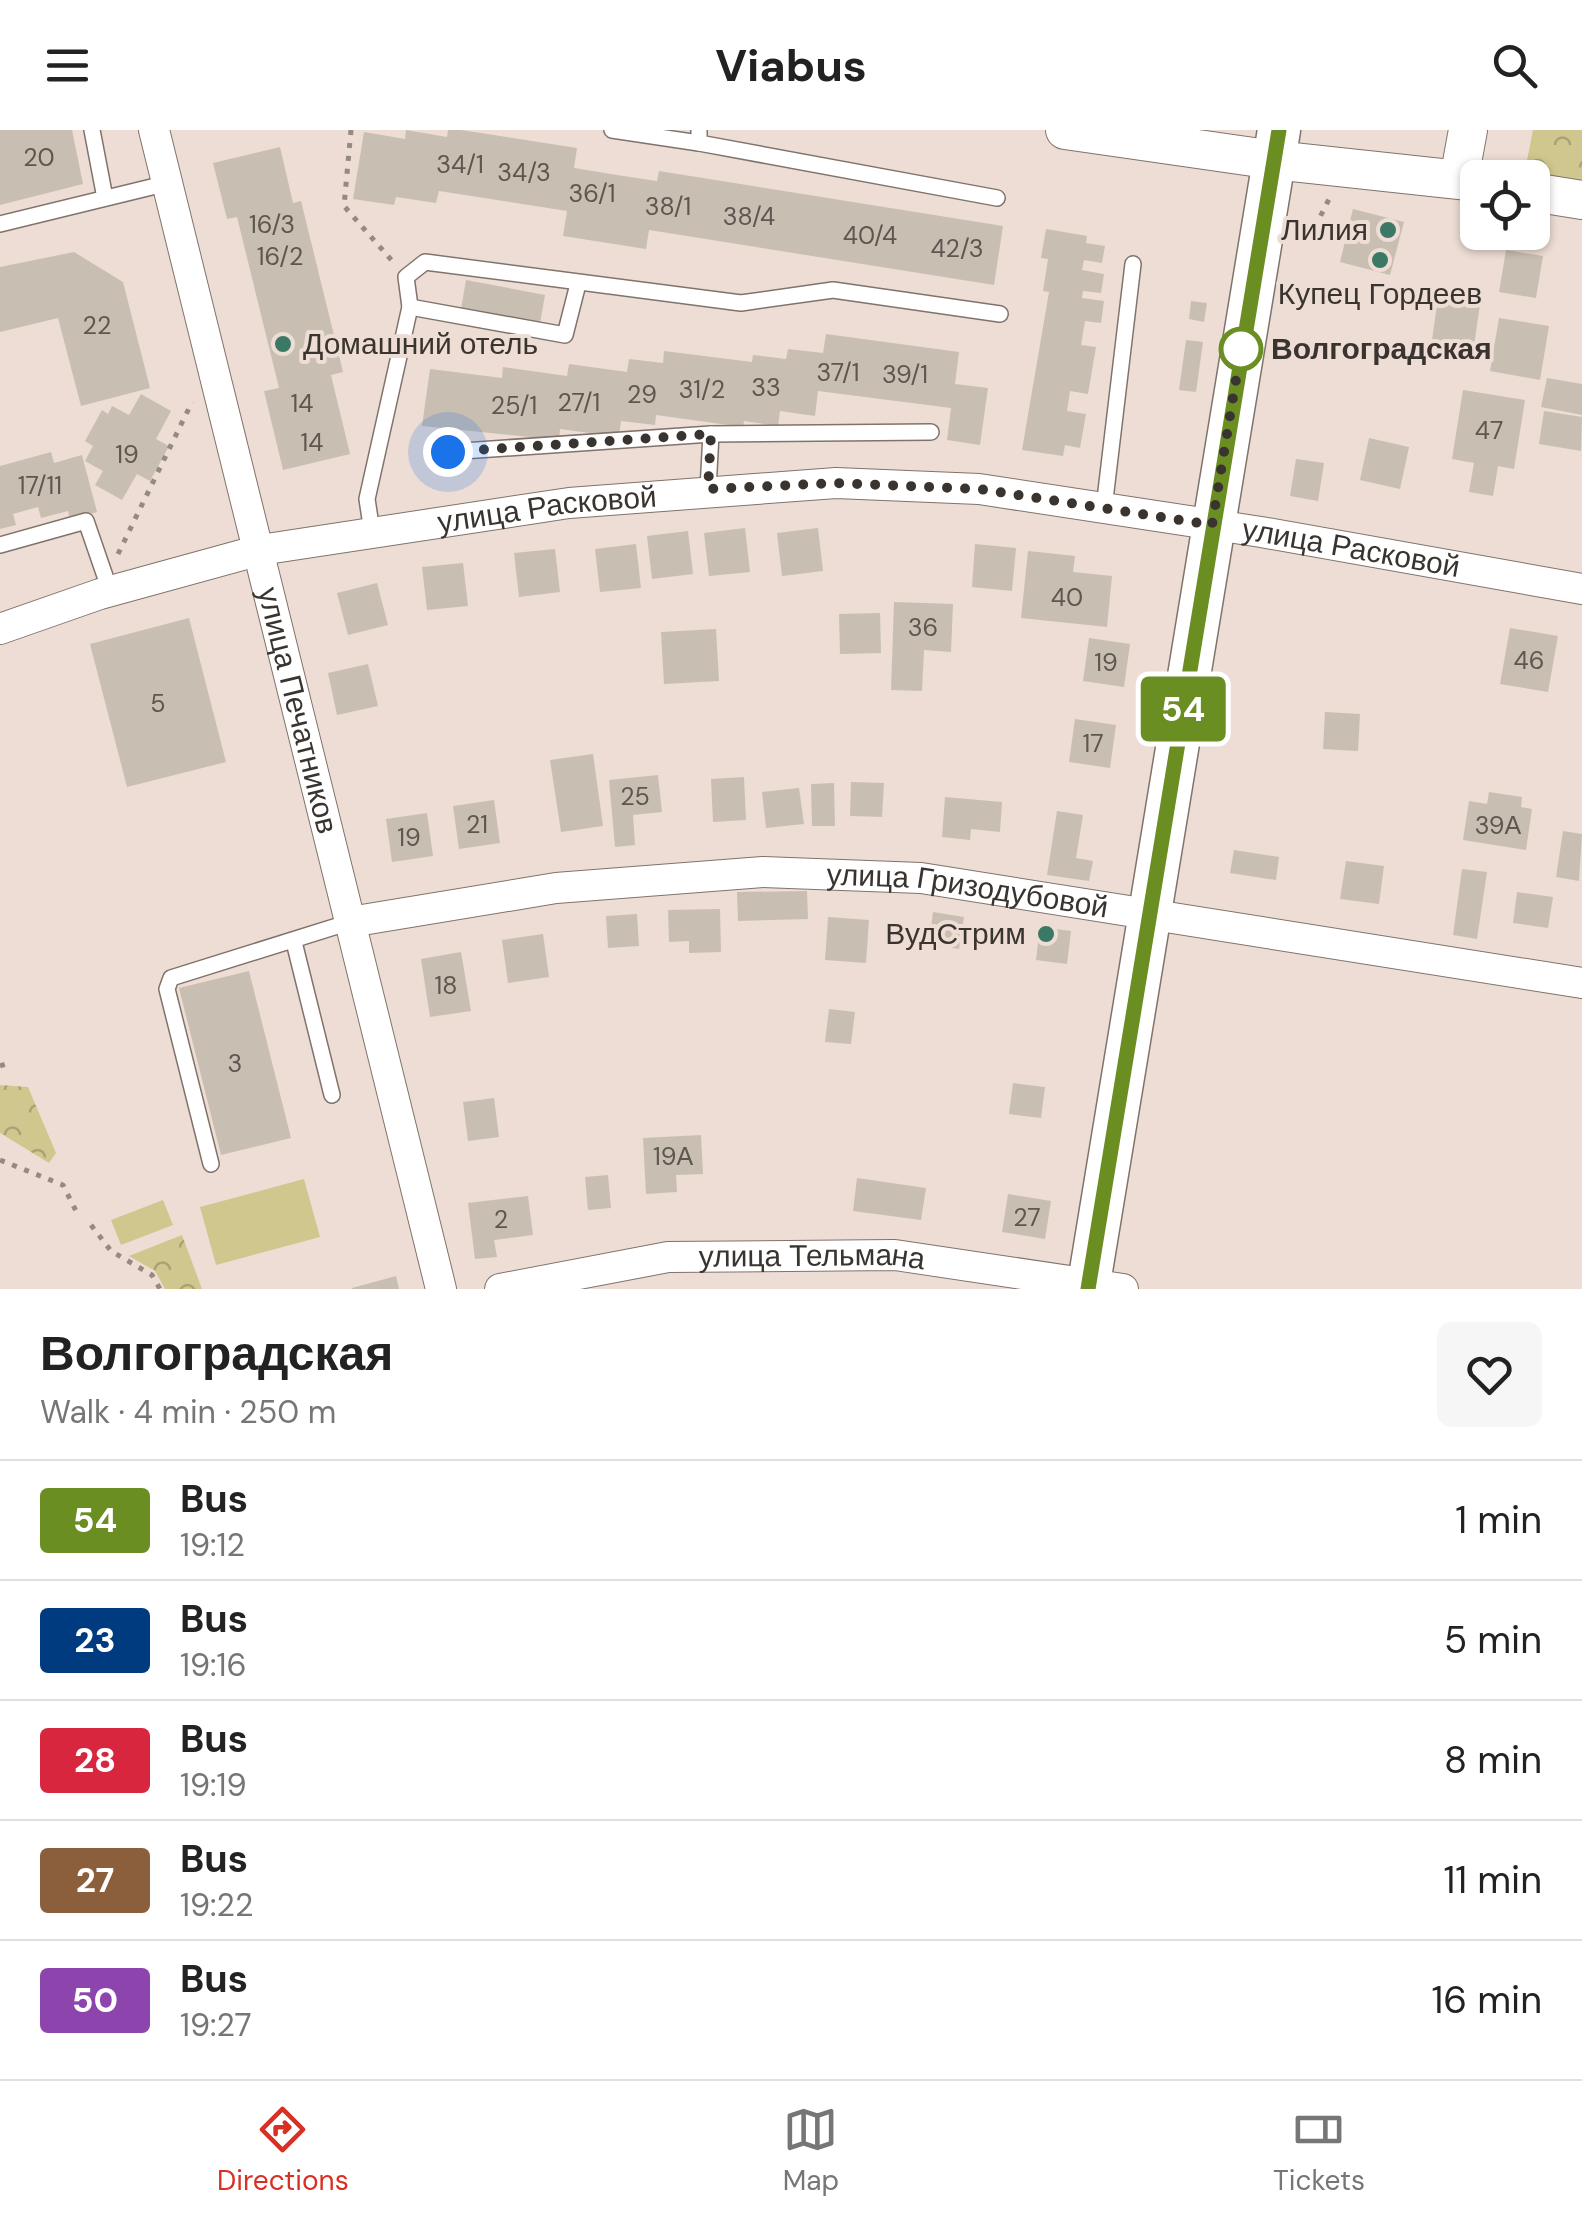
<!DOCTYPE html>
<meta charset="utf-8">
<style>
body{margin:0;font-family:"DM Sans",sans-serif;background:#f6f6f6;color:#222;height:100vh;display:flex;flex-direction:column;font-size:38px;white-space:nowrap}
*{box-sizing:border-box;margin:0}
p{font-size:32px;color:#767676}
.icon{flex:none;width:55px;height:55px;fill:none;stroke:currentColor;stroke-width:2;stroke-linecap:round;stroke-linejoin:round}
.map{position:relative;height:1159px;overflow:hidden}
.side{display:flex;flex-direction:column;background:#fff;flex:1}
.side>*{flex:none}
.badge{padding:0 20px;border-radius:8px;font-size:35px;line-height:65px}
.fabs{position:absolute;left:1460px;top:30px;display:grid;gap:20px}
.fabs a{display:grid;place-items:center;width:90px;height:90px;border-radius:15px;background:#fff;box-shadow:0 2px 8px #0004;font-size:50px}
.you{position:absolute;width:50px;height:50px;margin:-25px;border:8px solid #fff;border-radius:50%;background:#1a73e8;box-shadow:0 0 0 15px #1a73e833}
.map>.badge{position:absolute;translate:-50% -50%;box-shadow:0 0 0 5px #fff}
.round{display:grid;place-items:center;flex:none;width:105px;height:105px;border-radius:15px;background:#f6f6f6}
.headline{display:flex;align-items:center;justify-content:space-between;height:170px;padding:0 40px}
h1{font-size:48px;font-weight:700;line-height:75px}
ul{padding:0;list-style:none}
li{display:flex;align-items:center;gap:30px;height:120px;padding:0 40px;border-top:2px solid #e0e0e0}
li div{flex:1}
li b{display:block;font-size:38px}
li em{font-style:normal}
li .badge{min-width:110px;font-weight:700;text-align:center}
header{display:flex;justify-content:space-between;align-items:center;height:130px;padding:0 40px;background:#fff;font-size:45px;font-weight:700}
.menu{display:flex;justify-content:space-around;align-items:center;height:140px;border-top:2px solid #e0e0e0;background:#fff;font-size:28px;color:#767676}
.menu a{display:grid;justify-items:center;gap:5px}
.menu .selected{color:#d93025}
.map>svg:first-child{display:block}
.grass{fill:#d0c78f}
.park{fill:url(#park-crowns)}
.building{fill:#c8bfb2}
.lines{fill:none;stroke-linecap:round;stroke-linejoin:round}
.service-casing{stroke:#80736b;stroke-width:18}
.minor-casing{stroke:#80736b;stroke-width:32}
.tertiary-casing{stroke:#80736b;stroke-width:40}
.secondary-casing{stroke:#80736b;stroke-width:45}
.path{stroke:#958a83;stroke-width:5;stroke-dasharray:5 8;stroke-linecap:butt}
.service{stroke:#fff;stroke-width:15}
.minor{stroke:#fff;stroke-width:30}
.tertiary{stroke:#fff;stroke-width:38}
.secondary{stroke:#fff;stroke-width:42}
.line-casing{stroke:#fff;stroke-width:22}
.line{stroke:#6b8e23;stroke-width:15}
.walk{stroke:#3a3430;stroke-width:10;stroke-dasharray:0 18}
.poi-dot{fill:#3b7966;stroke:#edddd4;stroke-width:4}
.stop-dot{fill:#fff;stroke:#6b8e23;stroke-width:5}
.labels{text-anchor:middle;stroke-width:8;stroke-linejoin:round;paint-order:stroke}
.number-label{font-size:25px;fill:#5e5750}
.poi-label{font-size:30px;fill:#3a3430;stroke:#edddd4;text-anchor:end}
.stop-label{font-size:30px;font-weight:bold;fill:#3a3430;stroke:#edddd4;text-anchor:start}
.street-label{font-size:30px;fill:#3a3430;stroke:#edddd4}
</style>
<header><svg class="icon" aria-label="menu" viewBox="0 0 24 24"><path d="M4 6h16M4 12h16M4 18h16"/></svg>Viabus<svg class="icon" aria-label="search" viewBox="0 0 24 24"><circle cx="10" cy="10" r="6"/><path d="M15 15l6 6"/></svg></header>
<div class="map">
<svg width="1582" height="1159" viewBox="0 0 1582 1159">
<defs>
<pattern id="park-crowns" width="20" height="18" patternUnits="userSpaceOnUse" patternTransform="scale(2.5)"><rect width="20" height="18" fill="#d0c78f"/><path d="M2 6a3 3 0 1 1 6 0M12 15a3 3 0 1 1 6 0" fill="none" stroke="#aaa275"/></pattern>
</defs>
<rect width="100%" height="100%" fill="#edddd4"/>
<g class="grass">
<path d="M304,1049l16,58 -104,28 -16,-58z"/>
<path d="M163,1070l10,25 -52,20 -10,-25z"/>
</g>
<g class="park">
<path d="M1533,0h49v56l-58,-10z"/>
<path d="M0,955l28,2 28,66 -7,10 -49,-30z"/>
<path d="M182,1105l20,54h-37l-10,-18 -26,-15z"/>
</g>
<g class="building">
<path d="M0,0h72l11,54 -83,21z"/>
<path d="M406,0l41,7 1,-7h13l116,18 -3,20 43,7 40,6 2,-10 344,55 -9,59 -345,-55 -3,19 -83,-13 4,-25 -128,-20 -3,12 -40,-6 -2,8 -41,-6 11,-67 41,7z"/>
<path d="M280,17l13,56 8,-2 42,171 -12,3 19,79 -67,16 -19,-79 15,-3 -42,-171 -10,2 -14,-56z"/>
<path d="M1353,79l51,13 -14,53 -50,-13z"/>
<path d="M1046,99l41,7 -1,7 19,3 -3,17 -18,-3 -2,10 22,4 -3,19 -18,-2 -1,7 22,3 -3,22 -16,-2 -4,24 15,2 -8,47 -18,-3 -3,20 19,3 -6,34 -15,-3 -2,11 -41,-6 27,-158 -6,-1 5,-32 -7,-1z"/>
<path d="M1506,120l37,6 -7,42 -37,-6z"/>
<path d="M74,122l49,30 27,106 -69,18 -23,-88 -58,14v-65z"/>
<path d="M466,150l79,15 -6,34 -79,-14z"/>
<path d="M1439,161l42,6 -9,63 -42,-6z"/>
<path d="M1191,171l16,2 -3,19 -15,-3z"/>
<path d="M1499,188l50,8 -9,54 -50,-9z"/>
<path d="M826,204l133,18 -4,32 33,4 -8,57 -33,-5 4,-32 -133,-17 -3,25 -35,-5 -2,15 -34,-5 -1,6 -87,-12 -1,10 -34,-4 -2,16 -59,-8 -1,11 -137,-14 8,-57 72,9 1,-11 64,9 2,-12 58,8 2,-13 34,4 1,-12 88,11 1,-7 33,4 2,-10 35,4z"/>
<path d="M1186,210l17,2 -7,50 -17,-2z"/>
<path d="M1547,248l35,6v31l-41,-8z"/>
<path d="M1463,260l62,10 -11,69 -16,-3 -5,30 -24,-4 5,-29 -22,-4z"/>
<path d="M141,264l30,17 -15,28 13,7 -19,35 -13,-7 -15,26 -27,-15 8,-14 -18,-10 8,-15 -8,-5 17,-31 6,4 4,-8 17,9z"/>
<path d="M1544,281l38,6 -1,34 -42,-7z"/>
<path d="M1369,308l40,9 -9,42 -40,-9z"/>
<path d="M51,322l3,11 28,-8 15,57 -27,8 -2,-9 -27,7 -3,-11 -25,7 3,11 -16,4v-63z"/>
<path d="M1296,329l28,4 -6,38 -28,-5z"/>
<path d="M745,398l5,44 -41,4 -5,-43z"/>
<path d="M818,398l5,43 -41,5 -5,-43z"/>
<path d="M688,401l5,43 -41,5 -5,-43z"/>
<path d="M636,414l5,44 -41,4 -5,-43z"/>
<path d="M975,414l41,4 -4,43 -40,-4z"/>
<path d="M555,419l5,43 -41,5 -5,-44z"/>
<path d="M1028,421l47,5 -2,16 39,4 -5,51 -86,-9z"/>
<path d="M463,433l5,43 -41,4 -5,-43z"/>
<path d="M377,453l11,42 -40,10 -11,-42z"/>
<path d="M894,472l59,2 -2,48 -27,-2 -2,41 -31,-1z"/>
<path d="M880,483l1,40 -41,1 -1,-40z"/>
<path d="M189,488l37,144 -99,25 -37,-143z"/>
<path d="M1510,498l48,8 -10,56 -48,-8z"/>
<path d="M716,499l3,52 -55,3 -3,-52z"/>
<path d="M1089,508l41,6 -6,43 -41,-6z"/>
<path d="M368,534l10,42 -41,9 -9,-42z"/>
<path d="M1325,582l35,2 -2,37 -35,-2z"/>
<path d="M1075,589l41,6 -6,43 -41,-6z"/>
<path d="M593,624l10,72 -42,6 -11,-72z"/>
<path d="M658,645l4,37 -29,3 2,30 -20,2 -6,-67z"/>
<path d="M744,647l2,43 -33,2 -2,-43z"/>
<path d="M851,652l33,1 -2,34 -32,-1z"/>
<path d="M834,653l1,43h-23l-1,-42z"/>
<path d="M799,658l5,36 -38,4 -4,-36z"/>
<path d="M1489,662l33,5 -1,10 11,2 -6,41 -63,-10 6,-39 18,3z"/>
<path d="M945,667l57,5 -2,30 -29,-3 -1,11 -28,-3z"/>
<path d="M494,670l6,43 -41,6 -6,-43z"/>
<path d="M1057,681l26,4 -7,43 17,3 -4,20 -42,-6z"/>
<path d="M427,683l6,43 -41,6 -6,-43z"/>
<path d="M1563,701l19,3 -3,47 -23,-4z"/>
<path d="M1234,720l45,7 -3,23 -46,-7z"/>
<path d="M1346,731l38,5 -5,38 -39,-5z"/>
<path d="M1462,739l25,3 -10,67 -24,-4z"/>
<path d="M807,761l1,28 -70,2 -1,-29z"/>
<path d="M1517,762l36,5 -5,31 -35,-5z"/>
<path d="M720,779l1,43 -32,1v-12l-20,1 -1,-32z"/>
<path d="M933,782l31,5 -5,32 -30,-4z"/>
<path d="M637,784l2,32 -31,2 -2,-32z"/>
<path d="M828,787l41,3 -3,43 -41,-3z"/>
<path d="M1040,797l31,4 -4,33 -31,-4z"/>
<path d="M543,804l6,43 -41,6 -6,-43z"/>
<path d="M461,822l10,59 -41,6 -9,-58z"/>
<path d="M249,841l42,167 -70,17 -42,-167z"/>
<path d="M829,879l26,3 -4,32 -26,-2z"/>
<path d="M1013,953l32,4 -4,31 -32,-4z"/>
<path d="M494,968l5,39 -31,4 -5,-39z"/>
<path d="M701,1005l2,39 -27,1 1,17 -31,2 -3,-56z"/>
<path d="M608,1045l3,33 -23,2 -3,-33z"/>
<path d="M857,1048l69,10 -5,32 -68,-9z"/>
<path d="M1008,1064l43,7 -6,38 -43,-7z"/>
<path d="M528,1066l5,39 -39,5 3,17 -22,2 -7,-56z"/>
<path d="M396,1146l3,13h-47v-1z"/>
</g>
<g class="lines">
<g class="service-casing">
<g id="service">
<path d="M92,0l13,68"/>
<path d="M612,0l87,13"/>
<path d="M699,0v13l298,55"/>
<path d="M0,94l168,-41"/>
<path d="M410,177l155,28 13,-51"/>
<path d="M711,304l220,-2"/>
<path d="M448,322l263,-18 -3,55"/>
<path d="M1104,378l29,-244"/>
<path d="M372,402l-5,-33 43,-192 -4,-30 19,-15 316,41 92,-13 167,24"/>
<path d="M0,415l86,-24 20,58 -6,15"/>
<path d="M294,812l38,153"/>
<path d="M211,1034l-44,-175 4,-11 179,-56"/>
</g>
</g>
<g class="minor-casing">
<g id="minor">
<path id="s1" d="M154,0l287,1159"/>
<path id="s2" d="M0,499l100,-35 160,-44 309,-47 267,-20 143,6 282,43 321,57"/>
<path id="s3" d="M350,792l206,-34 207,-16 158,6 661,105"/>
<path id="s4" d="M500,1159l168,-32 227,-2 228,34"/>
</g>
</g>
<g class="tertiary-casing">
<g id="tertiary">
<path d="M1065,0l209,30 204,22"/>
<path d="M1459,49l9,-49"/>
<path d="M1532,62l50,8"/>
</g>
</g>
<g class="secondary-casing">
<path id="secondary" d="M1088,1159l191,-1159"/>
</g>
<g class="path">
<path d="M351,0l-7,76 50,57"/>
<path d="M1309,109l21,-42"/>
<path d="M118,424l74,-152"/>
<path d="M0,936l12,-4"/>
<path d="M0,1030l63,25 16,32"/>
<path d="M91,1095l20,26 41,24 8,14"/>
</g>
<use href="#service" class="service"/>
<use href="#minor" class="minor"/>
<use href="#tertiary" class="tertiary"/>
<use href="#secondary" class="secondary"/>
</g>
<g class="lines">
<g class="line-casing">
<path id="line" d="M1088,1159l191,-1159"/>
</g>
<use href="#line" class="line"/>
<path class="walk" d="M448,322l263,-18 -3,55 128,-6 143,6 233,36 29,-176"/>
</g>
<g class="poi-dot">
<circle cx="1388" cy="100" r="10"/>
<circle cx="1380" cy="130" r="10"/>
<circle cx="283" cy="214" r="10"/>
<circle cx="1046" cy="804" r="10"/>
</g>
<circle class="stop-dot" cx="1241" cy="219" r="20"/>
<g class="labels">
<g class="number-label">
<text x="39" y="36">20</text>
<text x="460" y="43">34/1</text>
<text x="524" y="51">34/3</text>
<text x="592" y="72">36/1</text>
<text x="668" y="85">38/1</text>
<text x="749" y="95">38/4</text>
<text x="272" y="103">16/3</text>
<text x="870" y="114">40/4</text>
<text x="957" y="127">42/3</text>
<text x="280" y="135">16/2</text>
<text x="97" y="204">22</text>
<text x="838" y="251">37/1</text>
<text x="905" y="253">39/1</text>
<text x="766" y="266">33</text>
<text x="702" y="268">31/2</text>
<text x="642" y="273">29</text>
<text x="579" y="281">27/1</text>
<text x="302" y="282">14</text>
<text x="514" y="284">25/1</text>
<text x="1489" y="309">47</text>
<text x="312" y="321">14</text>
<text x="127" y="333">19</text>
<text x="40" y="364">17/11</text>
<text x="1067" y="476">40</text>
<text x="923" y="506">36</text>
<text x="1529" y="539">46</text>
<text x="1106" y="541">19</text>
<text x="158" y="582">5</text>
<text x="1093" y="622">17</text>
<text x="635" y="675">25</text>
<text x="477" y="703">21</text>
<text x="1498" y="704">39А</text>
<text x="409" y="716">19</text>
<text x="446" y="864">18</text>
<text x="235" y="942">3</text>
<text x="673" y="1035">19А</text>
<text x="1027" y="1096">27</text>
<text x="501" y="1098">2</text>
</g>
<g class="poi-label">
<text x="1368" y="110">Лилия</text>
<text x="1380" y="174" text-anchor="middle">Купец Гордеев</text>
<text x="303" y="224" text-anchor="start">Домашний отель</text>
<text x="1026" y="814">ВудСтрим</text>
</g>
<g class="stop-label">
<text x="1271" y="229">Волгоградская</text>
</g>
<g class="street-label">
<text dy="10" stroke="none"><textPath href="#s2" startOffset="562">улица Расковой</textPath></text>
<text dy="10" stroke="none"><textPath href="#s2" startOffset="1372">улица Расковой</textPath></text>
<text dy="10" stroke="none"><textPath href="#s1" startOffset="598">улица Печатников</textPath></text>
<text dy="10" stroke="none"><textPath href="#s3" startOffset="622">улица Гризодубовой</textPath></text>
<text dy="10" stroke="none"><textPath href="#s4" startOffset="315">улица Тельмана</textPath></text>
</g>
</g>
</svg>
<div class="fabs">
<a><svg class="icon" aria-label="locate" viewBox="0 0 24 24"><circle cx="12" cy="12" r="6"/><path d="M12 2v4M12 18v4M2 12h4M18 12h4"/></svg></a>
</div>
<div class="you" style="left:448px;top:322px"></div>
<b class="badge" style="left:1183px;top:579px;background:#6b8e23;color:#fff">54</b>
</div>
<section class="side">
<div class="headline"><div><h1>Волгоградская</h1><p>Walk · 4 min · 250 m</p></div><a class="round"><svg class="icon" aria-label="heart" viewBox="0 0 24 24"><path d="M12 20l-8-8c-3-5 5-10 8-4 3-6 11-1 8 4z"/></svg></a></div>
<ul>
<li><span class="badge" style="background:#6b8e23;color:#fff">54</span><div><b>Bus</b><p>19:12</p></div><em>1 min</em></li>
<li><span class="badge" style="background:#003b80;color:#fff">23</span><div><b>Bus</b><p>19:16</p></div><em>5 min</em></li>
<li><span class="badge" style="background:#d7263d;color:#fff">28</span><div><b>Bus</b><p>19:19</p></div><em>8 min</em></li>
<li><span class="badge" style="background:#8b5e3c;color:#fff">27</span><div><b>Bus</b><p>19:22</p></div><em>11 min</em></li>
<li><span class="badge" style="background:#8e44ad;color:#fff">50</span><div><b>Bus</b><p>19:27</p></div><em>16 min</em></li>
</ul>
</section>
<nav class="menu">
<a class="selected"><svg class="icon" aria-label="directions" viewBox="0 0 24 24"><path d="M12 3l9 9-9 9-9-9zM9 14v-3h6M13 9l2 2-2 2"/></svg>Directions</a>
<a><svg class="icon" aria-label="map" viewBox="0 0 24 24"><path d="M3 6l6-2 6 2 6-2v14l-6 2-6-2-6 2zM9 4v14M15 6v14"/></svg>Map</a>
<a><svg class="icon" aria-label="tickets" viewBox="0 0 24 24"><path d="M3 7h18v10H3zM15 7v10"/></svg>Tickets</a>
</nav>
